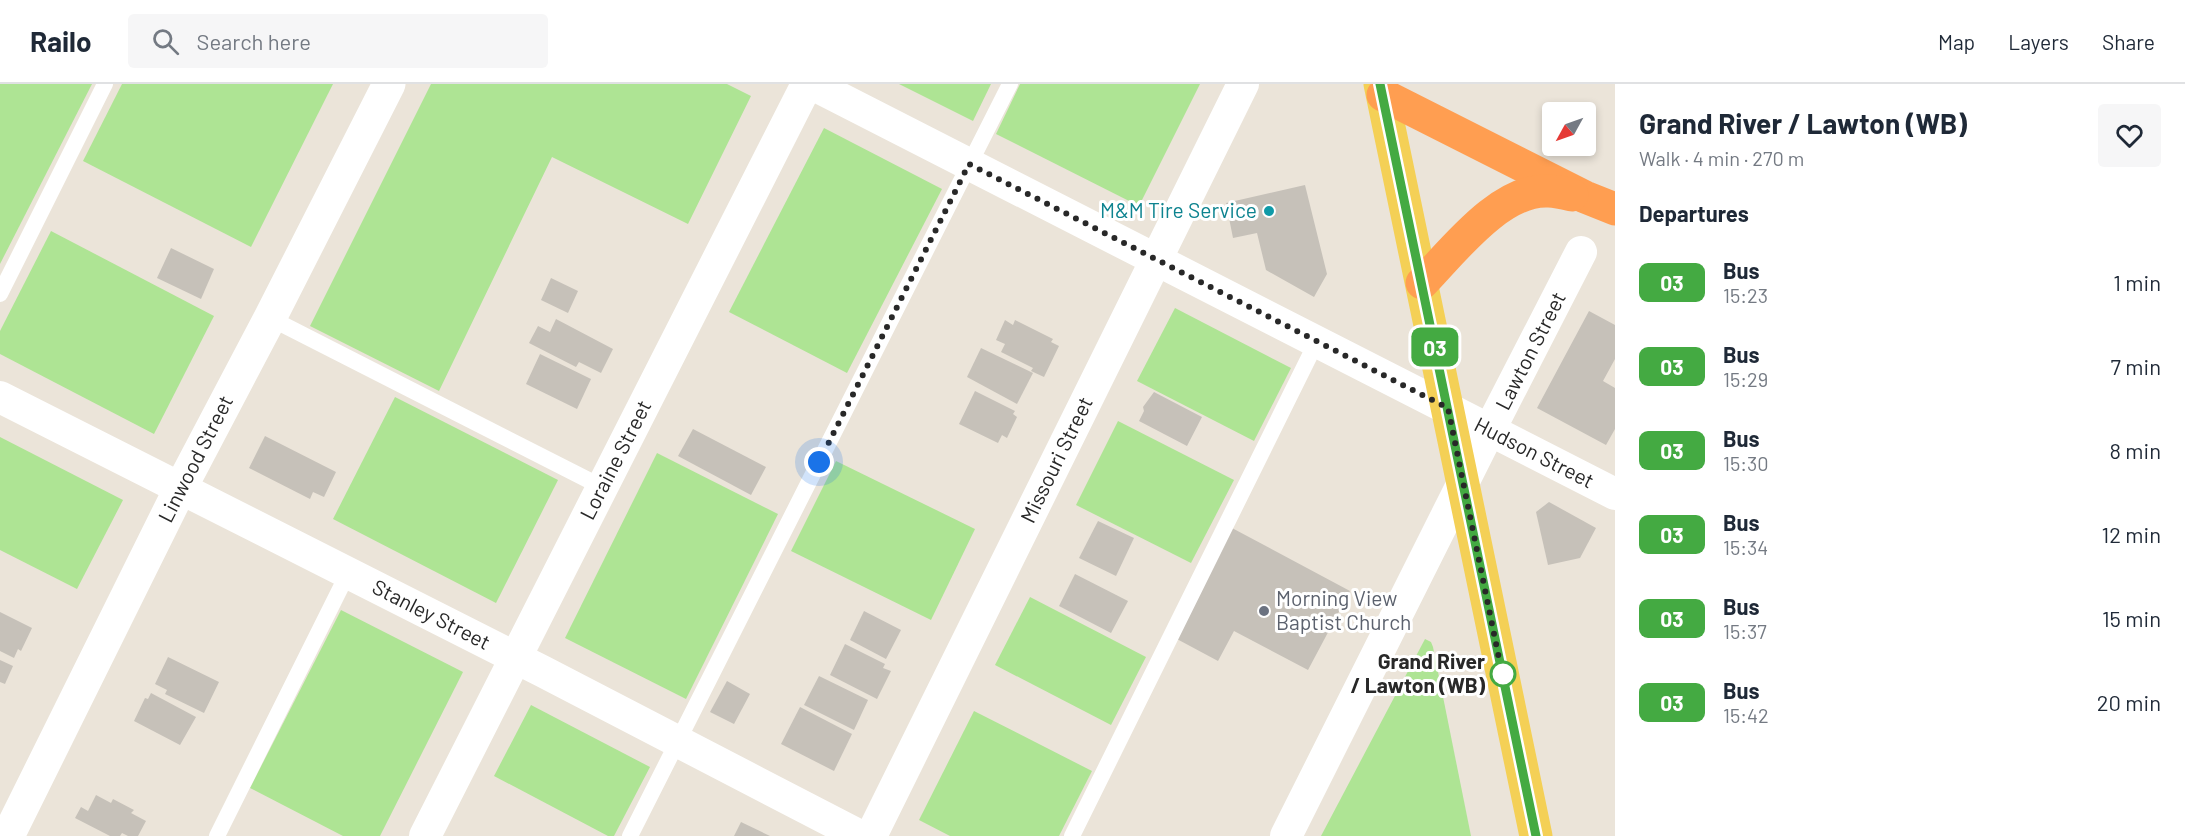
<!DOCTYPE html>
<meta charset="utf-8">
<style>
body{margin:0;font-family:Barlow,sans-serif;background:#f6f6f7;color:#1f2937;height:100vh;display:flex;flex-direction:column;font-size:22px;white-space:nowrap}
*{box-sizing:border-box;margin:0}
p{font-size:20px;color:#747a83}
.icon{flex:none;width:33px;height:33px;fill:none;stroke:currentColor;stroke-width:2;stroke-linecap:round;stroke-linejoin:round}
.map{position:relative;flex:1;overflow:hidden}
.drawer{display:flex;flex-direction:column;background:#fff;width:570px}
.drawer>*{flex:none}
.badge{padding:0 12px;border-radius:9px;font-size:21px;line-height:39px}
.needle{width:39px;rotate:230deg}
.tools{position:absolute;left:1542px;top:18px;display:grid;gap:12px}
.tools a{display:grid;place-items:center;width:54px;height:54px;border-radius:6px;background:#fff;box-shadow:0 3px 9px #0003;font-size:30px}
.you{position:absolute;width:30px;height:30px;margin:-15px;border:4px solid #fff;border-radius:50%;background:#1a73e8;box-shadow:0 0 0 9px #1a73e833}
.map>.badge{position:absolute;translate:-50% -50%;box-shadow:0 0 0 3px #fff}
h2{padding:0 24px;font-size:22px;line-height:54px}
.round{display:grid;place-items:center;flex:none;width:63px;height:63px;border-radius:6px;background:#f6f6f7}
.overview{display:flex;align-items:center;justify-content:space-between;height:102px;padding:0 24px}
h1{font-size:28px;font-weight:700;line-height:45px}
ul{padding:0;list-style:none}
li{display:flex;align-items:center;gap:18px;height:84px;padding:0 24px}
li div{flex:1}
li b{display:block;font-size:22px}
li em{font-style:normal}
li .badge{min-width:66px;font-weight:700;text-align:center}
header{display:flex;align-items:center;gap:36px;box-sizing:border-box;height:84px;padding:0 30px;background:#fff;border-bottom:2px solid #e0e1e3}
header strong{font-size:28px}
nav{display:flex;gap:33px;margin-inline-start:auto;font-size:21px}
.search{width:420px;height:54px;background:#f6f6f7;display:flex;align-items:center;gap:15px;box-sizing:border-box;padding:0 21px;border-radius:6px;color:#747a83;font-size:22px}
main{display:flex;flex:1;min-height:0}
.map>svg:first-child{display:block}
.green{fill:#aee494}
.building{fill:#c6c1b9}
.lines{fill:none;stroke-linecap:round;stroke-linejoin:round}
.service{stroke:#fff;stroke-width:16}
.minor{stroke:#fff;stroke-width:32}
.tertiary{stroke:#fff;stroke-width:33}
.primary{stroke:#f4d056;stroke-width:33}
.motorway{stroke:#ff9e51;stroke-width:33}
.line-casing{stroke:#fff;stroke-width:14}
.line{stroke:#44aa42;stroke-width:9}
.walk{stroke:#282828;stroke-width:6;stroke-dasharray:0 10.8}
.culture-dot{fill:#0f9aa8;stroke:#fff;stroke-width:2}
.worship-dot{fill:#6b7280;stroke:#fff;stroke-width:2}
.stop-dot{fill:#fff;stroke:#44aa42;stroke-width:3}
.labels{text-anchor:middle;stroke-width:6;stroke-linejoin:round;paint-order:stroke}
.culture-label{font-size:21px;fill:#0d838f;stroke:#fff;text-anchor:end}
.street-label{font-size:21px;fill:#282828;stroke:#fff}
.worship-label{font-size:21px;fill:#5b616d;stroke:#fff;text-anchor:start}
.stop-label{font-size:21px;font-weight:bold;fill:#282828;stroke:#fff;text-anchor:end}
</style>
<header>
<strong>Railo</strong>
<div class="search"><svg class="icon" aria-label="search" viewBox="0 0 24 24"><circle cx="10" cy="10" r="6"/><path d="M15 15l6 6"/></svg>Search here</div>
<nav><a>Map</a><a>Layers</a><a>Share</a></nav>
</header>
<main>
<div class="map">
<svg width="1615" height="752" viewBox="0 0 1615 752">
<rect width="100%" height="100%" fill="#ebe4d9"/>
<g class="green">
<path d="M0,0h92l-92,180z"/>
<path d="M122,0h211l-82,163 -168,-86z"/>
<path d="M431,0h296l24,12 -63,128 -136,-67 -113,234 -129,-65z"/>
<path d="M899,0h92l-18,37z"/>
<path d="M1020,0h180l-61,122 -143,-72z"/>
<path d="M824,44l118,61 -95,184 -118,-61z"/>
<path d="M51,147l163,85 -60,118 -154,-80v-23z"/>
<path d="M1175,224l116,60 -37,73 -117,-60z"/>
<path d="M395,313l163,83 -62,123 -163,-84z"/>
<path d="M1118,337l116,59 -43,83 -115,-58z"/>
<path d="M0,353l123,63 -46,89 -77,-39z"/>
<path d="M657,369l121,61 -92,185 -121,-61z"/>
<path d="M836,377l139,68 -44,91 -140,-69z"/>
<path d="M1030,513l116,60 -35,68 -116,-60z"/>
<path d="M341,526l122,62 -83,164h-37l-93,-48z"/>
<path d="M1425,555l6,3 2,5 38,189h-150z"/>
<path d="M531,621l119,62 -36,69h-6l-114,-60z"/>
<path d="M974,627l118,60 -33,65h-109l-31,-16z"/>
</g>
<g class="building">
<path d="M1305,101l22,89 -13,23 -48,-27 -9,-37 -24,5 -7,-35z"/>
<path d="M171,164l43,21 -13,30 -44,-21z"/>
<path d="M551,194l27,13 -10,22 -27,-13z"/>
<path d="M1589,227l26,14v34l-12,22 12,7v41l-9,16 -69,-37z"/>
<path d="M556,235l57,30 -12,24 -22,-11 -3,5 -47,-24 9,-17 12,6z"/>
<path d="M1005,236l8,5 2,-5 38,19 -2,3 8,4 -15,31 -13,-6 2,-3 -32,-16 4,-8 -9,-4z"/>
<path d="M981,264l52,25 -16,31 -50,-27z"/>
<path d="M540,270l51,25 -14,30 -51,-25z"/>
<path d="M975,307l40,20 -2,3 4,3 -10,21 -5,-3 -4,8 -39,-19z"/>
<path d="M1154,308l48,25 -15,29 -48,-25 5,-10 -1,-4z"/>
<path d="M693,345l73,38 -15,28 -73,-39z"/>
<path d="M265,352l71,36 -12,25 -11,-5 -3,7 -61,-31z"/>
<path d="M1549,418l47,26 -16,30 -32,7 -12,-53z"/>
<path d="M1098,437l36,17 -18,38 -37,-18z"/>
<path d="M1232,444l118,63 -42,79 -74,-39 -16,30 -43,-23z"/>
<path d="M1075,490l53,27 -17,32 -52,-27z"/>
<path d="M864,527l37,19 -15,29 -36,-19z"/>
<path d="M0,528l32,16 -11,23 -3,-2 -4,9 -14,-7z"/>
<path d="M845,560l40,20 -2,4 8,3 -14,28 -47,-24z"/>
<path d="M168,573l51,25 -15,31 -39,-19 2,-4 -12,-6z"/>
<path d="M0,576l13,6 -8,18 -5,-2z"/>
<path d="M819,592l49,24 -14,30 -50,-25z"/>
<path d="M727,597l23,13 -16,30 -24,-12z"/>
<path d="M151,609l45,24 -16,28 -46,-24 11,-23 3,1z"/>
<path d="M800,623l52,27 -18,37 -53,-27z"/>
<path d="M96,711l15,8 2,-4 21,11 -3,3 15,8 -8,15h-10l-6,-3 -2,3h-10l-35,-18 6,-11 7,4z"/>
<path d="M741,738l29,14h-36z"/>
</g>
<g class="lines">
<g class="service">
<path d="M0,210l105,-210"/>
<path d="M270,234l332,169"/>
<path d="M217,752l131,-263"/>
<path d="M630,752l380,-752"/>
<path d="M1072,752l245,-495"/>
</g>
<g class="minor">
<path d="M812,0l803,410"/>
<path d="M0,313l542,274 318,165"/>
<path d="M425,752l382,-752"/>
<path d="M871,752l372,-752"/>
<path d="M1286,752l203,-405 92,-179"/>
</g>
<path class="tertiary" d="M8,752l172,-347 90,-171 119,-234"/>
<path class="primary" d="M1380,0l156,752"/>
<g class="motorway">
<path d="M1383,11l202,102 30,12"/>
<path d="M1422,199c32,-33 78,-94 126,-92 8,0 16,2 24,4"/>
</g>
</g>
<g class="lines">
<g class="line-casing">
<path id="line" d="M1380,0l156,752"/>
</g>
<use href="#line" class="line"/>
<path class="walk" d="M819,378l150,-298 479,244 56,275 -1,-9"/>
</g>
<circle class="culture-dot" cx="1269" cy="127" r="6"/>
<circle class="worship-dot" cx="1264" cy="527" r="6"/>
<circle class="stop-dot" cx="1503" cy="590" r="12"/>
<g class="labels">
<g class="culture-label">
<text x="1257" y="134">M&amp;M Tire Service</text>
</g>
<g class="street-label">
<text transform="translate(1531 267) rotate(-63)" y="7">Lawton Street</text>
<text transform="translate(1534 369) rotate(27)" y="7">Hudson Street</text>
<text transform="translate(196 375) rotate(-63)" y="7">Linwood Street</text>
<text transform="translate(616 376) rotate(-63)" y="7">Loraine Street</text>
<text transform="translate(1057 376) rotate(-64)" y="7">Missouri Street</text>
<text transform="translate(431 531) rotate(27)" y="7">Stanley Street</text>
</g>
<g class="worship-label">
<text x="1276" y="522">Morning View<tspan x="1276" dy="24">Baptist Church</tspan></text>
</g>
<g class="stop-label">
<text x="1485" y="585">Grand River<tspan x="1485" dy="24">/ Lawton (WB)</tspan></text>
</g>
</g>
</svg>
<div class="tools">
<a><svg class="needle" viewBox="-14 -14 28 28"><path d="M0-13l5 13h-10z" fill="#e53935"/><path d="M0 13l5-13h-10z" fill="#747a83"/></svg></a>
</div>
<div class="you" style="left:819px;top:378px"></div>
<b class="badge" style="left:1435px;top:263px;background:#44aa42;color:#fff">03</b>
</div>
<section class="drawer">
<div class="overview"><div><h1>Grand River / Lawton (WB)</h1><p>Walk · 4 min · 270 m</p></div><a class="round"><svg class="icon" aria-label="heart" viewBox="0 0 24 24"><path d="M12 20l-8-8c-3-5 5-10 8-4 3-6 11-1 8 4z"/></svg></a></div>
<h2>Departures</h2>
<ul>
<li><span class="badge" style="background:#44aa42;color:#fff">03</span><div><b>Bus</b><p>15:23</p></div><em>1 min</em></li>
<li><span class="badge" style="background:#44aa42;color:#fff">03</span><div><b>Bus</b><p>15:29</p></div><em>7 min</em></li>
<li><span class="badge" style="background:#44aa42;color:#fff">03</span><div><b>Bus</b><p>15:30</p></div><em>8 min</em></li>
<li><span class="badge" style="background:#44aa42;color:#fff">03</span><div><b>Bus</b><p>15:34</p></div><em>12 min</em></li>
<li><span class="badge" style="background:#44aa42;color:#fff">03</span><div><b>Bus</b><p>15:37</p></div><em>15 min</em></li>
<li><span class="badge" style="background:#44aa42;color:#fff">03</span><div><b>Bus</b><p>15:42</p></div><em>20 min</em></li>
</ul>
</section>
</main>
